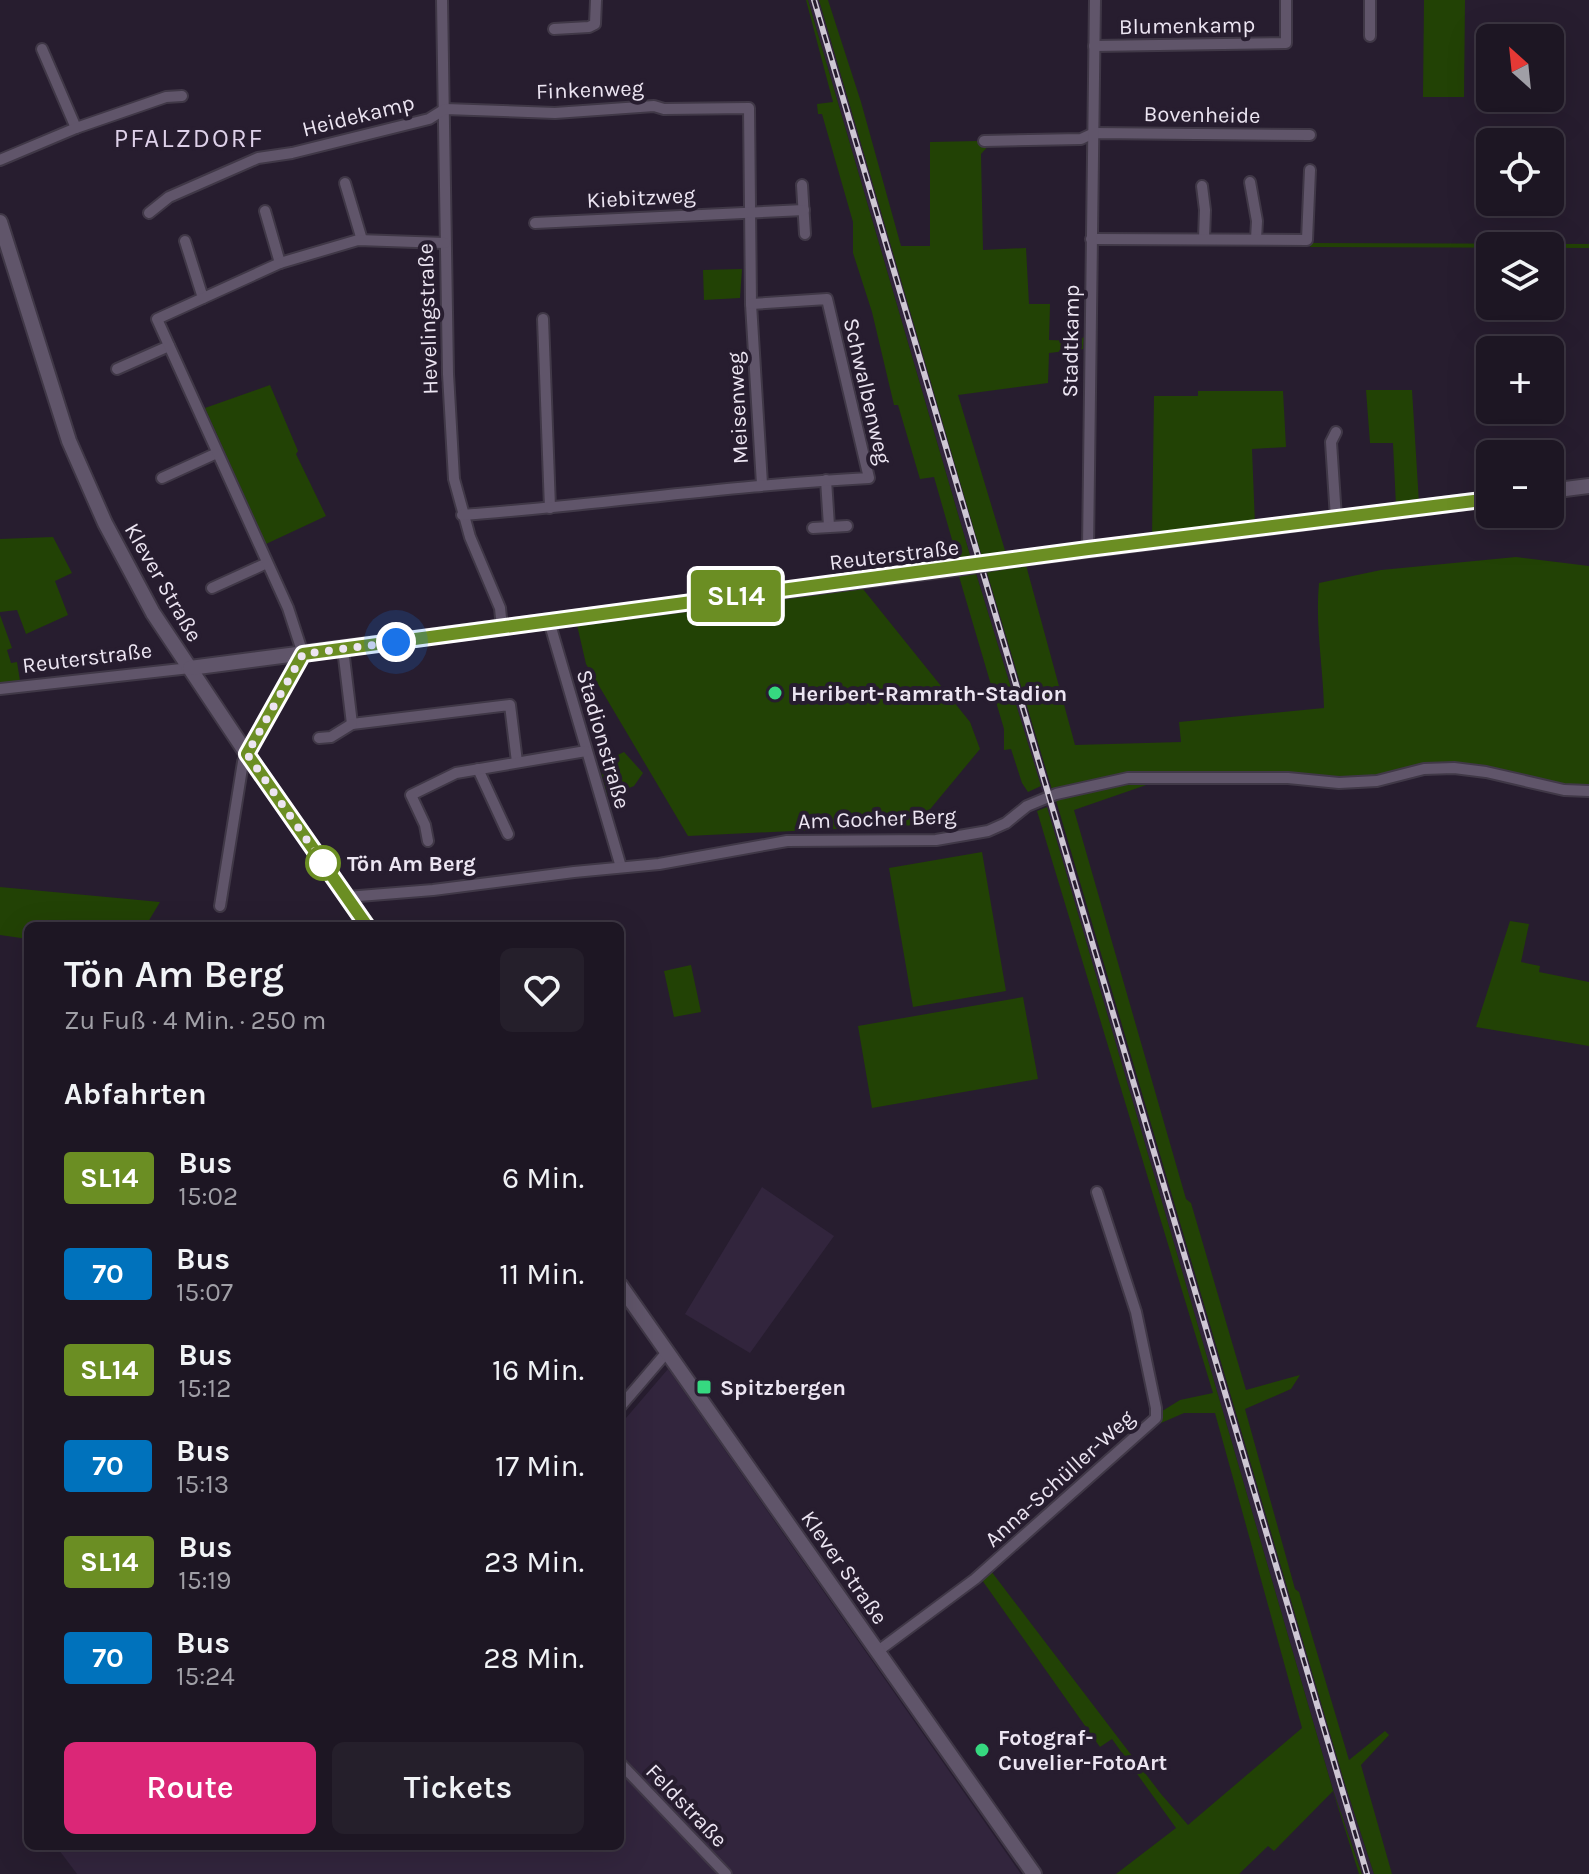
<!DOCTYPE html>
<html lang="de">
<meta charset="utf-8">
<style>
body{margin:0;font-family:Karla,sans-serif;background:#251f2b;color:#f1f3f6;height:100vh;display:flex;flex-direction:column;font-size:30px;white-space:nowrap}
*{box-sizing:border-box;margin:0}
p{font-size:26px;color:#a09fa6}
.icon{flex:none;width:44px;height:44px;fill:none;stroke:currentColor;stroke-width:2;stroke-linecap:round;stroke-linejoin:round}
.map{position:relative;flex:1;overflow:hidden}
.panel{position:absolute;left:24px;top:922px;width:600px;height:928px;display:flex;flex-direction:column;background:#1d1623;border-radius:12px;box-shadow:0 8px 32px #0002,0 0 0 2px #3b3541}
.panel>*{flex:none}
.badge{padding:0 16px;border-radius:6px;font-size:28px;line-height:52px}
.needle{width:52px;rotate:333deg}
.controls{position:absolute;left:1476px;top:24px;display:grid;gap:16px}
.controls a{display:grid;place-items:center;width:88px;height:88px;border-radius:12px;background:#1d1623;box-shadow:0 8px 32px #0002,0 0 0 2px #3b3541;font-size:40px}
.you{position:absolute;width:40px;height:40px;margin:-20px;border:6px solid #fff;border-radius:50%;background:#1a73e8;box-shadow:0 0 0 12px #1a73e833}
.map>.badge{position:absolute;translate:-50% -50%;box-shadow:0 0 0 4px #fff}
h2{padding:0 40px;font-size:30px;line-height:72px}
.round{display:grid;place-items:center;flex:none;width:84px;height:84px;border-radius:12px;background:#251f2b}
.overview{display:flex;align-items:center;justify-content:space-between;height:136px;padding:0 40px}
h1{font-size:38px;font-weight:600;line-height:60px}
.cta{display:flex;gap:16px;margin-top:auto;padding:16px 40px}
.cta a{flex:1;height:92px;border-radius:12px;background:#db2777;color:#fff;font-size:32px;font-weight:600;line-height:92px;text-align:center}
.cta a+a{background:#251f2b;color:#f1f3f6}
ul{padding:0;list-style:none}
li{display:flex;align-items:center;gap:24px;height:96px;padding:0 40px}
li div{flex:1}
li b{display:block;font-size:30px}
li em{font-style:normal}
li .badge{min-width:88px;font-weight:700;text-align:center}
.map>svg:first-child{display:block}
.built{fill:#32253d}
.green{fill:#224205}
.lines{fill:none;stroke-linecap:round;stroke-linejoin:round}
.street-casing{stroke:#403847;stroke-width:14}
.secondary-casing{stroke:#403847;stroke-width:18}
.street{stroke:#60556a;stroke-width:10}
.secondary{stroke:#60556a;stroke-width:14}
.rail-casing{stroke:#cec7d4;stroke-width:6}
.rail{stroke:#271d2f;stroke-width:3;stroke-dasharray:9;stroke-linecap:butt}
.secondary-bridge-casing{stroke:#403847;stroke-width:18;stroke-linecap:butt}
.secondary-bridge{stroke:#60556a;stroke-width:14}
.line-casing{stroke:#fff;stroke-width:18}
.line{stroke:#6b8e23;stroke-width:12}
.walk{stroke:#ece5f2;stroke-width:8;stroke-dasharray:0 14.4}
.poi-dot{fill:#36d880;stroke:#271d2f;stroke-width:3}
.stop-dot{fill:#fff;stroke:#6b8e23;stroke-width:4}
.labels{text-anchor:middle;stroke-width:8;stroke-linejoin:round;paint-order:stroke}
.street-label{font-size:22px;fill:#ece5f2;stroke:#271d2f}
.poi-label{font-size:22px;font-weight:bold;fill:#ece5f2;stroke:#271d2f;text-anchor:start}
.stop-label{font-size:22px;font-weight:bold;fill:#ece5f2;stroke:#271d2f;text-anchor:start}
.quarter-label{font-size:26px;letter-spacing:2px;fill:#ded1e9;stroke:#271d2f}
</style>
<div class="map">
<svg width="1589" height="1874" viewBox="0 0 1589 1874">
<rect width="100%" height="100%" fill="#271d2f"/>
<g class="built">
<path d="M808,0h11l164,560 -11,2z"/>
<path d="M986,569l358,1212 30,93h-12l-29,-84 -288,-989 -70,-231z"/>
<path d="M762,1187l72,49 -84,117 -65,-39z"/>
<path d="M668,1369l353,505h-944l-21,-28h564v-421z"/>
</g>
<g class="green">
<path d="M806,0h2l164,562 -13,2 -25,-87 -14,2 -22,-74h-4l-22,-93 -19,-59v-31l-31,-108h-4l-1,-10 16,-2z"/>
<path d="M819,0h9l33,102 40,144h29v-104l48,-1v4l12,-1 -9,10 2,96 43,-2 3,56h21l-1,36 29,1 6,-4 -1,12 -34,4 -1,30 -90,12 49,162 -24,3z"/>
<path d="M1424,0h41l-1,97h-41z"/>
<path d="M1311,243l278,1v4l-279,-1z"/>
<path d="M742,269l-2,29 -36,2 -1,-30z"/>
<path d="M270,385l28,66 -2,3 30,62 -60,28 -61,-136z"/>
<path d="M1366,390h46l7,113 -23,3 -3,-63h-23z"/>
<path d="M1198,391h85l3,56 -34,2 3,76 -103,13 2,-142h44z"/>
<path d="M53,537l19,36 -17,8 13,34 -42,19 -9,-24 -17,2v-73z"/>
<path d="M1516,557l73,9v222h-16l-120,-23 -77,14 -257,-2 -66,16 -67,-224 40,-4 49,180 106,-3 -2,-20 145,-14c-1,-42 -9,-83 -5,-125l62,-13z"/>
<path d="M975,570l66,216 -13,6 -6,-9 -11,-34 -7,1v-21l-46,-156z"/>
<path d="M863,589l107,133 10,27 -63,76 -229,11 -102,-172 -9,-39z"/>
<path d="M0,615l12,33 -5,2 4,13 6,-1 4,25 -21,2z"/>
<path d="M624,752l19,21 -9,13 -26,11 -9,-33z"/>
<path d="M1120,781l32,2 -78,27 112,389 5,4 55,187 54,-15 -9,14 -46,20 50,180 4,3 50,168 36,-29 4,4 -28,30 31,109h-18l-30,-93 -289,-984z"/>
<path d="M1047,807l286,983 29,84h-3l-26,-83 -59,60 -6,-5 -29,28h-123l60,-46 -64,-89 -12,8 -118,-167 9,-9 170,223 27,31 114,-97 -87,-315h-31l-23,10 -2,-10 21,-13 33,-7 -176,-582z"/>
<path d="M982,852l24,139 -93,16 -24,-139z"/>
<path d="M0,887l160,15 -12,20 -10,4h-110v13l-28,-4z"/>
<path d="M1510,921l19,3 -8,38 19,4 -1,6 50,10v64l-113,-19z"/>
<path d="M691,965l10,47 -27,5 -10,-46z"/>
<path d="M1023,997l15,82 -166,29 -14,-82z"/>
</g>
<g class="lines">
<g class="street-casing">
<g id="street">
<path d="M442,0l6,374 6,105 16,58 30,71 2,20"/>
<path d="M1370,0v36"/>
<path d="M554,29l35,-2 6,-3 1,-24"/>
<path d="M1094,46l192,-3v-43"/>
<path d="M42,49l34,79"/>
<path d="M984,141l97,-2 13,-6 216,2"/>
<path d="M0,160l76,-32 90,-31 16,-1"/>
<path d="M1250,182l7,39 -1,18"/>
<path d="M345,183l17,57"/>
<path d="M802,185l3,49"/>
<path d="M1202,186l3,24 -1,29"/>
<path d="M265,211l15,52"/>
<path d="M149,213l20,-16 89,-39 34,-5 137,-34 16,-10 110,4 99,-7 10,3 85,-1 2,196 11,180"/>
<path d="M535,223l269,-13"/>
<path d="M1091,239l216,1 3,-70"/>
<path d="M185,241l18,57"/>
<path d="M543,319l7,189"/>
<path d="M117,369l52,-23"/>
<path d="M1336,432l-5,10 5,76"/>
<path d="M162,478l55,-25"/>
<path d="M826,480l3,46"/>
<path d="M462,515c136,-10 271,-30 407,-37l-42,-179 -76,5"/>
<path d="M813,528l34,-2"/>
<path d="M1088,549l7,-549"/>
<path d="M212,588l55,-25"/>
<path d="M549,621l72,246"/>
<path d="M343,649l9,75 158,-19 7,57"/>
<path d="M0,689l190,-21"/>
<path d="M319,738l12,-1 21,-13"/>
<path d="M478,769l30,65"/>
<path d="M428,841l-3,-16 -14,-30 45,-22 130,-22"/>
<path d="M347,897l86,-7 141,-18 85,-8 128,-23 149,-1 52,-9 18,-8 21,-17 29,-12 72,-16h160l51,5 38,-2 47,-12 30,-1 32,4 78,18 25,1"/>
<path d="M220,906l23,-144 60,-108 -15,-46 -131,-289 123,-56 78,-23 87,3"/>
<path d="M620,1407l47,-55"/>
<path d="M878,1651l97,-72 181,-161v-10l-20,-96 -39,-120"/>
<path d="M620,1763l106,111"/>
</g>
</g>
<g class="secondary-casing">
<g id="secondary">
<path d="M0,222l69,219 36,82 48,90 94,141 120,172"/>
<path d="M1550,491l39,-5"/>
<path d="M1008,560l482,-61"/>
<path d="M190,668l767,-100"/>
<path d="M620,1285l414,589"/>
</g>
</g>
<use href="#street" class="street"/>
<use href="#secondary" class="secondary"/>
<g class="rail-casing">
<path id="rail" d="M814,0l553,1874"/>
</g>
<use href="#rail" class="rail"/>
<g class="secondary-bridge-casing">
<path id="secondary-bridge" d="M957,568l51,-8"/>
</g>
<use href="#secondary-bridge" class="secondary-bridge"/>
</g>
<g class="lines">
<g class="line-casing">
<path id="line" d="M367,926l-120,-172 56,-100 785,-105 402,-50"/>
</g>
<use href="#line" class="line"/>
<path class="walk" d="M323,863l-76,-109 56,-100 93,-12"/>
</g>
<g class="poi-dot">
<circle cx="775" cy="693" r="8"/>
<rect x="696" y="1379" width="16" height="16" rx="4"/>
<circle cx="982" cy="1750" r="8"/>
</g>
<circle class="stop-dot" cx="323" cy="863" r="16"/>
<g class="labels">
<g class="street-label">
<text transform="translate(1187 25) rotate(-1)" y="8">Blumenkamp</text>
<text transform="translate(590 89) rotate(-2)" y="8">Finkenweg</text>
<text transform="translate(1202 114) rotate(1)" y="8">Bovenheide</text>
<text transform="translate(358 115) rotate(-14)" y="8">Heidekamp</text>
<text transform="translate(641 197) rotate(-3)" y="8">Kiebitzweg</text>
<text transform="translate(427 319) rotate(-92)" y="8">Hevelingstraße</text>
<text transform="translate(1070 341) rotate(-89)" y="8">Stadtkamp</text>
<text transform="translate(868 391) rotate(77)" y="8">Schwalbenweg</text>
<text transform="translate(737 408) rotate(-93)" y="8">Meisenweg</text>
<text transform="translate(894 554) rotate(-7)" y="8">Reuterstraße</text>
<text transform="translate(164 582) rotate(60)" y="8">Klever Straße</text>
<text transform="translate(87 657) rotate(-7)" y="8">Reuterstraße</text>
<text transform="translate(604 739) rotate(74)" y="8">Stadionstraße</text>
<text transform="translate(877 818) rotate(-2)" y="8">Am Gocher Berg</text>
<text transform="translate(1059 1478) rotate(-42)" y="8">Anna-Schüller-Weg</text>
<text transform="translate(845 1567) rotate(55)" y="8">Klever Straße</text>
<text transform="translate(687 1805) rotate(46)" y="8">Feldstraße</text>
</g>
<g class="poi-label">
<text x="791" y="701">Heribert-Ramrath-Stadion</text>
<text x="720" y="1395">Spitzbergen</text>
<text x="998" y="1745">Fotograf-<tspan x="998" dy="25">Cuvelier-FotoArt</tspan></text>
</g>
<g class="stop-label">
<text x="347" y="871">Tön Am Berg</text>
</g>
<g class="quarter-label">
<text x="189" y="147">PFALZDORF</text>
</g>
</g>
</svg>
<div class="controls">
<a><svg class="needle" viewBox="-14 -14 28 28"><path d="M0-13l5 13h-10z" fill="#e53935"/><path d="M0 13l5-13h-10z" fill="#a09fa6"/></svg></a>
<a><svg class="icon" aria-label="locate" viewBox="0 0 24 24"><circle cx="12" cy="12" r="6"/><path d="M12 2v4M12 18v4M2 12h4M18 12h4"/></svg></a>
<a><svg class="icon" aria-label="layers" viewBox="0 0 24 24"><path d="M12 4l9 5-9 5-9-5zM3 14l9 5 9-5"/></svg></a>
<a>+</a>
<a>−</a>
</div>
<div class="you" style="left:396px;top:642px"></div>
<b class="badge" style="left:736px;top:596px;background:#6b8e23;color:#fff">SL14</b>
<section class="panel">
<div class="overview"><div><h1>Tön Am Berg</h1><p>Zu Fuß · 4 Min. · 250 m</p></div><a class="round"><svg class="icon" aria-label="heart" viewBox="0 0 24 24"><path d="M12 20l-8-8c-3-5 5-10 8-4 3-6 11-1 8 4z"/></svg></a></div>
<h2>Abfahrten</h2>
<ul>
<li><span class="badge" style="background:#6b8e23;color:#fff">SL14</span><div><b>Bus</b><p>15:02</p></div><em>6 Min.</em></li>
<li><span class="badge" style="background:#0072bc;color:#fff">70</span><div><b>Bus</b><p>15:07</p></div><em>11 Min.</em></li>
<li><span class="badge" style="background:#6b8e23;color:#fff">SL14</span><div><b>Bus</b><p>15:12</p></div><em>16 Min.</em></li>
<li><span class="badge" style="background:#0072bc;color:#fff">70</span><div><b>Bus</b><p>15:13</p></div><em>17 Min.</em></li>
<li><span class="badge" style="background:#6b8e23;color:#fff">SL14</span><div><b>Bus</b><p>15:19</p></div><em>23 Min.</em></li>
<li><span class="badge" style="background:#0072bc;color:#fff">70</span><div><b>Bus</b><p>15:24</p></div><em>28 Min.</em></li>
</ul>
<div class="cta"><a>Route</a><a>Tickets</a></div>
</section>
</div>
